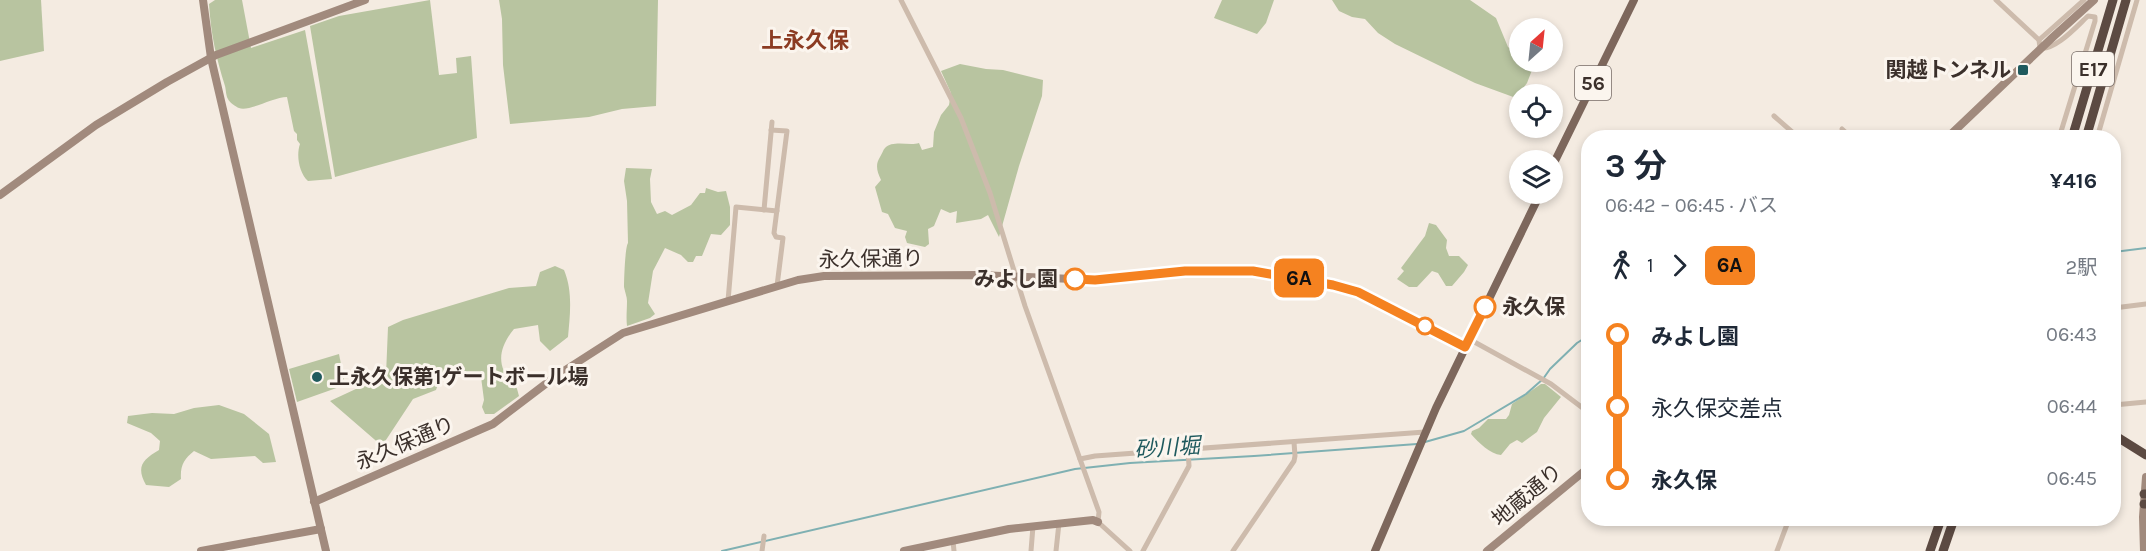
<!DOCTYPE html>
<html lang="ja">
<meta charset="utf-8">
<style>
body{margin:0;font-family:Karla,"Noto Sans JP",sans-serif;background:#f2f2f3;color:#1f2937;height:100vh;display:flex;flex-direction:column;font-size:22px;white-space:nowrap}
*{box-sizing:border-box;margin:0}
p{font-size:20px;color:#747a83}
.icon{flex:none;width:33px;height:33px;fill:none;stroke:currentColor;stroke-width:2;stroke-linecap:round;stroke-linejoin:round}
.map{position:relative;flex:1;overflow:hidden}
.sheet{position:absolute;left:1581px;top:130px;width:540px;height:396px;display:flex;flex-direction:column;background:#fff;border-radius:24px;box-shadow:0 3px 9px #0003}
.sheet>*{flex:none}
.badge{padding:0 12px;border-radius:9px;font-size:21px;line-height:39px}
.needle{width:39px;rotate:27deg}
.fabs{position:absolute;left:1509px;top:18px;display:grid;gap:12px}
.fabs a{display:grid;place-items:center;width:54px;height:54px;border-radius:50%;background:#fff;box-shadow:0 3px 9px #0003;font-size:30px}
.map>.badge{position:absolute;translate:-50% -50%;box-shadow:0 0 0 3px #fff}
.legs{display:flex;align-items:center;gap:9px;height:66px;padding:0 24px;font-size:20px}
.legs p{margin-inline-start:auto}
.headline{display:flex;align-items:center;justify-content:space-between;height:102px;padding:0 24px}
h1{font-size:33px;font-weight:700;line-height:45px}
ul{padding:0 24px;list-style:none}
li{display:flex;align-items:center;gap:21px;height:72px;font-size:22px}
li i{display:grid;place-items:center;width:9px;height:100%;margin:0 8px;background:currentColor}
li i::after{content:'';width:15px;height:15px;margin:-8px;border:4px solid;border-radius:50%;background:#fff}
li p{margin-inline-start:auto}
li:first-child i{background:linear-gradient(#0000 50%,currentColor 0)}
li:last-child i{background:linear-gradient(currentColor 50%,#0000 0)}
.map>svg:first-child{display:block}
.green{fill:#b8c4a0}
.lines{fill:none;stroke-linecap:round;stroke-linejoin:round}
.stream{stroke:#7fb0b2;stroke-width:2}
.street{stroke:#cdbbac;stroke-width:5}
.secondary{stroke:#a18a7d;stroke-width:8}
.primary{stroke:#7d675c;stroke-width:8}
.highway{stroke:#5c4a42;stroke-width:9}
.line-1-casing{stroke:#fff;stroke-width:14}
.line-1{stroke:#f58220;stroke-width:9}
.poi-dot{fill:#1f5a5e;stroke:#fbf5ee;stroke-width:2}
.stop-1-dot{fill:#fff;stroke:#f58220;stroke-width:3}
.labels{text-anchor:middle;stroke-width:6;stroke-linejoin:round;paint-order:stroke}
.shield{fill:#fbf5ee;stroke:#756b66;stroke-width:1.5}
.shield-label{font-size:20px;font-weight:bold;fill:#3b302b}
.poi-label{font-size:21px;font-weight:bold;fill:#3b302b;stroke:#fbf5ee;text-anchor:end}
.street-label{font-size:21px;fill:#3b302b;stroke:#fbf5ee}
.stop-label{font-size:21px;font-weight:bold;fill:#3b302b;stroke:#fbf5ee;text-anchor:end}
.neighbourhood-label{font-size:22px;font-weight:bold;fill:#8c3b22;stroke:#fbf5ee}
.water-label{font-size:22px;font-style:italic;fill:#1f5a5e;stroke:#fbf5ee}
</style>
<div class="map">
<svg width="2146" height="551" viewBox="0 0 2146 551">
<rect width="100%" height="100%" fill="#f4ebe1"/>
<g class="green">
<path d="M0,0h41l3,51 -44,10z"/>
<path d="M215,0h27l9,48 54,-18 27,149 -24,2c-9,-8 -12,-26 -8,-37l-3,-4v-6l-3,-3 -7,-34c-14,0 -38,15 -48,11 -3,-1 -10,-6 -11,-9 -2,-3 -2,-9 -3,-13 -9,-29 -14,-51 -16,-82z"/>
<path d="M430,0l9,75 18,-2 -1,-15 15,-2 6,82 -142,39 -25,-151 29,-10z"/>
<path d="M499,0h159l-2,106 -34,3 -33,8 -79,7 -7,-59 -1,-46z"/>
<path d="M1222,0h52l-8,23 -9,11 -43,-16z"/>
<path d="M1332,0h138l26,18 12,29 11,8 1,7h10l4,3 -7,18 -11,15 -41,-15 -80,-39 -17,-11 -13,-14 -13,-2 -13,-6z"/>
<path d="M960,64l26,5 17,1 40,10 -1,16 -23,70 -20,71 -11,-22 -7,4 -25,4 1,-12 -7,2 -9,-4 -7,17 -6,3 1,15 -4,3 -18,-4 -2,-6 2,-6 -12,-3 -7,-14 -6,-2 -7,-25 6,-7c-4,-9 -6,-15 -1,-23 2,-3 3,-7 5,-9 7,-8 25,-2 34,-5l3,7 11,-3 1,-15 7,-17 8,-10 2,-12 -10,-22z"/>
<path d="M626,168l26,1 -2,10 1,23 6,12 8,-3 7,4 19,-10 9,-12h5l1,-5 12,4 8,-1 4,16v18l-9,10 -10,-1 -9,22h-6l-3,6h-5l-7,-7 -16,-7 -12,23 -5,32 7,11 -5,4 -23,8c-1,-9 0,-16 0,-25 0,-4 -2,-9 -3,-14 0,-6 1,-40 4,-44l-1,-42 -3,-20z"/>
<path d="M1429,223l7,2 11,15 -1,8 3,8h10l9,9 -4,7 -12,14h-6l-8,-13 -6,-2 -15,16h-8l-12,-8 7,-8 -3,-3 24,-32z"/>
<path d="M555,266l9,4c9,21 6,45 4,67l-18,14 -10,-10 -2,-16 -24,4c-10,12 -17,27 -10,42 6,12 11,6 15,25l-25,18h-9l-3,-7 2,-7 -3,-23 -11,-5 -30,7 -4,11 -23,9 -31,47 -52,-45 56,-26 2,-48 15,-7 106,-32 27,-2 4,-14z"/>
<path d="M339,354l6,31 -48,17 -8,-33z"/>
<path d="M1541,384h4l16,13 -17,21 -7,14 -15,11 -5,-3 -7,4 -9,11c-11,-1 -22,-12 -30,-21l1,-3 7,-3 9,-9h18l3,-4 3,-11z"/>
<path d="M219,405l25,9 25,20 7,28 -13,1 -8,-7 -44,3 -17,-8c-10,8 -14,15 -13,28l-12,8 -23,-2c-10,-18 -4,-25 13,-35l1,-9 -9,-8 -24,-10 1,-7 24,-3 22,1 20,-6z"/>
</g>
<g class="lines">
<g class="stream">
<path d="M2114,252l32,-4"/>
<path d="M1425,442l39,-11 62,-37 17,-15 7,-10 27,-26 11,-7"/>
<path d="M722,551l353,-82 55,-6 124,-7 163,-12"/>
</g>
<g class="street">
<path d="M901,0l60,118 29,75 35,113 74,206 -1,10 32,29"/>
<path d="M1996,0l43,40 1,8c15,3 37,-22 48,-32l7,1v4l-36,117"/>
<path d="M2039,40l45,-40"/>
<path d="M1774,116l25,22"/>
<path d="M1842,129l10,9"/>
<path d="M771,130l16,1 -13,102 2,4 7,1 -6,48"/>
<path d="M2097,138l40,-138"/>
<path d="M764,210l8,-88"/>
<path d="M728,301l8,-94 41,4"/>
<path d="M2114,308l32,-4"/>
<path d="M1469,339l82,45 37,28"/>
<path d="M2114,405l32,-3"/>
<path d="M1080,459l15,-3 330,-24"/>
<path d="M953,541l1,10"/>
<path d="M762,551l2,-15"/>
<path d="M1031,551l2,-25"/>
<path d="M1056,551l3,-28"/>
<path d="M1143,551l46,-85 -1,-17"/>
<path d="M1233,551l61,-90 1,-5 -1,-14"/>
<path d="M1777,551l12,-32"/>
</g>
<g class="secondary">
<path d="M203,0l8,58 115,493"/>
<path d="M1947,138l106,-101 41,-37"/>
<path d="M0,195l96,-70 71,-43 49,-27 149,-55"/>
<path d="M314,502l179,-78 63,-48 67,-43 175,-53 26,-4 156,-1 115,5 90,-9 84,1 75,15 121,60"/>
<path d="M201,551l120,-22"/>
<path d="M904,551l105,-22 84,-9 5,2"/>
<path d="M1487,551l101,-83"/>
<path d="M2144,551l-1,-34 3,-40"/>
</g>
<g class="primary">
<path d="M1552,167l82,-167"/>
<path d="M1375,551l61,-143 104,-214"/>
</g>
<g class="highway">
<path d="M2072,138l41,-138"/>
<path d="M2086,138l40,-138"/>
<path d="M2114,435l32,20"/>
<path d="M2144,494h2"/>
<path d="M2144,504h2"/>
<path d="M1930,551l11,-32"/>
<path d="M1943,551l11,-32"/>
</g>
</g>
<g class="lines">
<g class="line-1-casing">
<path id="line-1" d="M1075,279l20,1 90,-9h68l80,14 25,7 107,55 20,-40"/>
</g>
<use href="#line-1" class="line-1"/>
</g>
<g class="poi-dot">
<rect x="2017" y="64" width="12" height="12" rx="3"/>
<circle cx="317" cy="377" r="6"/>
</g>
<g class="stop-1-dot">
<circle cx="1075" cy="279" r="10"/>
<circle cx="1485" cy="307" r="10"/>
<circle cx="1425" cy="326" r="8"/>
</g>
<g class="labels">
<g class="shield">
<rect x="2072" y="52" width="42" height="34" rx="4.5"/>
<rect x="1575" y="66" width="36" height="34" rx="4.5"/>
</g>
<g class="shield-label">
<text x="2093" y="76">E17</text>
<text x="1593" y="90">56</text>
</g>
<g class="poi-label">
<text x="2011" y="77">関越トンネル</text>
<text x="329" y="384" text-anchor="start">上永久保第1ゲートボール場</text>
</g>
<g class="street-label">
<text transform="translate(871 259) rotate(-1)" y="7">永久保通り</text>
<text transform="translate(405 443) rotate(-23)" y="7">永久保通り</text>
<text transform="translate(1527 495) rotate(-40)" y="7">地蔵通り</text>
</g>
<g class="stop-label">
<text x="1058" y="286">みよし園</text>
<text x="1502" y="314" text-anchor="start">永久保</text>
</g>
<g class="neighbourhood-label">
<text x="805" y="48">上永久保</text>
</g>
<g class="water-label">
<text transform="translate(1167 447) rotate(-4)" y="8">砂川堀</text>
</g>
</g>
</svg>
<div class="fabs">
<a><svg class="needle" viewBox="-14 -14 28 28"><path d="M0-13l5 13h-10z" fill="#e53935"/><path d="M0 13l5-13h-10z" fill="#747a83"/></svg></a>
<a><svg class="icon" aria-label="locate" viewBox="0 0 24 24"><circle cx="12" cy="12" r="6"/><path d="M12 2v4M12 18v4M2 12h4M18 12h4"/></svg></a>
<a><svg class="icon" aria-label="layers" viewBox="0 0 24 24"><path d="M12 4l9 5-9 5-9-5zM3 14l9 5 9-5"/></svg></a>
</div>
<b class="badge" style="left:1299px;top:278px;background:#f58220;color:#111">6A</b>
<section class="sheet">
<div class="headline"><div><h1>3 分</h1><p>06:42 – 06:45 · バス</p></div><b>¥416</b></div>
<div class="legs"><svg class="icon" aria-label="walk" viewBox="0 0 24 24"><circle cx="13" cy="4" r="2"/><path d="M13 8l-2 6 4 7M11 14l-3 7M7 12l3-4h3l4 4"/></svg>1<svg class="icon" aria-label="forward" viewBox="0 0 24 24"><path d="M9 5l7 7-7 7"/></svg><b class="badge" style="background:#f58220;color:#111">6A</b><p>2駅</p></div>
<ul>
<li><i style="color:#f58220"></i><b>みよし園</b><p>06:43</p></li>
<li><i style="color:#f58220"></i><span>永久保交差点</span><p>06:44</p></li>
<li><i style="color:#f58220"></i><b>永久保</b><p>06:45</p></li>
</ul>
</section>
</div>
